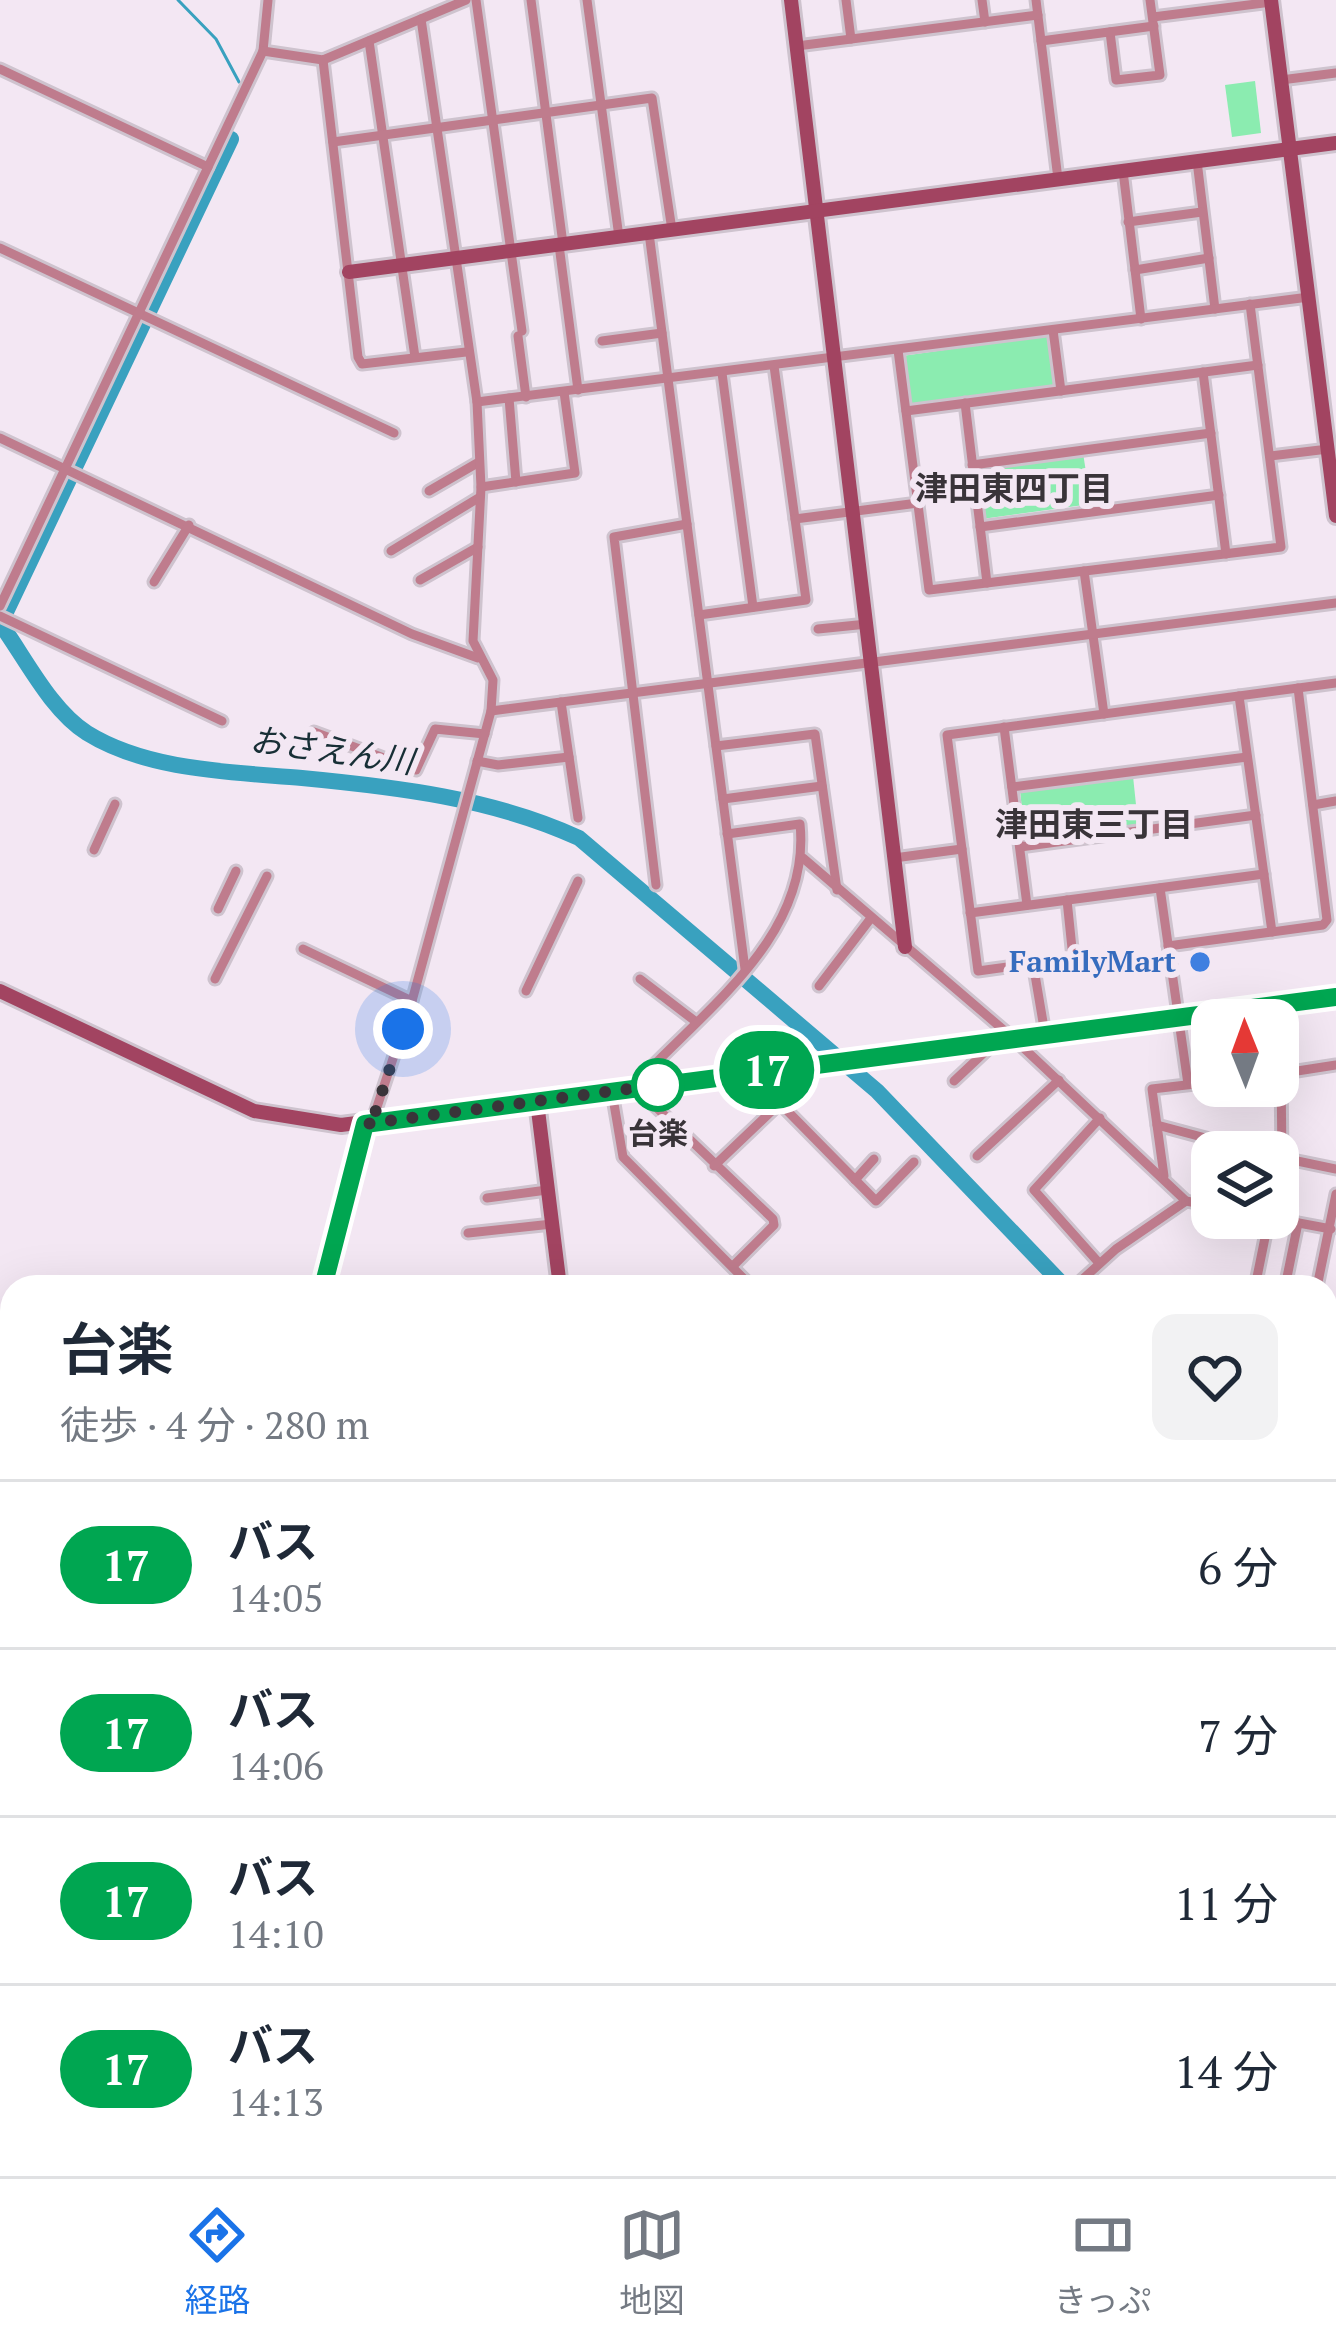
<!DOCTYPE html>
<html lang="ja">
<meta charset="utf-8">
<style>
body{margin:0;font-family:"PT Serif","Noto Sans JP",serif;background:#f2f2f3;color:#1f2937;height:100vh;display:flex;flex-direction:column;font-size:45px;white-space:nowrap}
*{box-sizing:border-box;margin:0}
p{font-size:39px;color:#747a83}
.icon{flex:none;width:66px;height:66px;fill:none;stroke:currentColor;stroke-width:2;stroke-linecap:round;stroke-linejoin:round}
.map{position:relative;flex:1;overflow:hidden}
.details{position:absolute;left:0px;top:1275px;width:1338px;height:903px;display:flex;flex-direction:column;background:#fff;border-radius:36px 36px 0 0;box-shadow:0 12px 48px #0002}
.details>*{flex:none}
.badge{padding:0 24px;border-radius:39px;font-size:42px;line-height:78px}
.needle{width:78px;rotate:359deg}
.buttons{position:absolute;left:1191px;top:999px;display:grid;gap:24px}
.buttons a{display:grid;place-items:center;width:108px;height:108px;border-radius:24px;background:#fff;box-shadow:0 12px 48px #0002;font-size:60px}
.you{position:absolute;width:60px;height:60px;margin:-30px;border:9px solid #fff;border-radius:50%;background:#1a73e8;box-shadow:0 0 0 18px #1a73e833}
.map>.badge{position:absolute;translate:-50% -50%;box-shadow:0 0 0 6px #fff}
.round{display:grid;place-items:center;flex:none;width:126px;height:126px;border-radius:24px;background:#f2f2f3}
.headline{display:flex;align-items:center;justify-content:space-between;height:204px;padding:0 60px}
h1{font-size:57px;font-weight:600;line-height:90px}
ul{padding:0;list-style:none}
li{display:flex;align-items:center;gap:36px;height:168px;padding:0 60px;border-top:3px solid #e0e1e3}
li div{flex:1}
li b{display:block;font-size:45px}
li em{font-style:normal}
li .badge{min-width:132px;font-weight:700;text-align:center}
.menu{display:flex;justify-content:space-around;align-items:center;height:168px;border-top:3px solid #e0e1e3;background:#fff;font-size:33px;color:#747a83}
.menu a{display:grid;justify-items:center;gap:6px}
.menu .on{color:#1a73e8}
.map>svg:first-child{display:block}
.green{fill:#8becb0}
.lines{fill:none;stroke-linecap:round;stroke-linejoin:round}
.stream{stroke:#39a1bf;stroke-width:3}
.river{stroke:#39a1bf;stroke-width:16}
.street-casing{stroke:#cec3ce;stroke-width:15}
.secondary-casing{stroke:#cec3ce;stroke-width:20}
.primary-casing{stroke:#cec3ce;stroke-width:21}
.street{stroke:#bf7c8d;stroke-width:9}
.secondary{stroke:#a24461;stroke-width:14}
.primary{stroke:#8a0a43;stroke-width:15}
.line-casing{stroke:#fff;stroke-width:27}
.line{stroke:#00a651;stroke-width:18}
.walk{stroke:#393439;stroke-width:12;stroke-dasharray:0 21.6}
.shop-dot{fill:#3f7fe0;stroke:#f3e7f3;stroke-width:4.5}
.stop-dot{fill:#fff;stroke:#00a651;stroke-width:6}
.labels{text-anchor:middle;stroke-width:12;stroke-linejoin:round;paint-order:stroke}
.shop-label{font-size:30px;font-weight:bold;fill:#366cbe;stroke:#f3e7f3;text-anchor:end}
.stop-label{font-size:30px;font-weight:bold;fill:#393439;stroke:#f3e7f3}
.neighbourhood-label{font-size:33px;font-weight:bold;fill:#393439;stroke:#f3e7f3}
.water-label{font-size:33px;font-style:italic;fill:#182f36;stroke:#f3e7f3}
</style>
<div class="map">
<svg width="1336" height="2176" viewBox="0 0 1336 2176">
<rect width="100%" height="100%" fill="#f3e7f3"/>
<g class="green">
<path d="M1255,81l6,52 -29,4 -7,-52z"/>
<path d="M1049,335l7,50 -149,20 -5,-49z"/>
<path d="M1083,453l8,51 -109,15 -7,-51z"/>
<path d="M1133,776l5,48 -113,15 -5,-49z"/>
</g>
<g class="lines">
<path class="stream" d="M178,0l38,39 23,43"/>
<g class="river">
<path d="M231,139l-227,477 -2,10c25,35 49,84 85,107 61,38 146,39 215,45 94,9 190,20 277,60l298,253 188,196"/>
<path d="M1326,1338h10"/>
<path d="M1326,1790l10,-16"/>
<path d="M986,2176l13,-10"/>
</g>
<g class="street-casing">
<g id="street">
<path d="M476,0l46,331"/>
<path d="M531,0l32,244"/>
<path d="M587,0l32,237"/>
<path d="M846,0l5,39"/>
<path d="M982,0l3,22"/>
<path d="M1036,0l22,179"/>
<path d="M1153,17l119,-15"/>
<path d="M1110,32l6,48 44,-5 -10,-75"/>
<path d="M369,41l46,316"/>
<path d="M1041,41l113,-15"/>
<path d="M797,46l241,-31"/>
<path d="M263,51l5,-51"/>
<path d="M323,60l35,297 4,7 104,-12"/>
<path d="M0,69l208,98"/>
<path d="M1281,80l55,-7"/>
<path d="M333,142l319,-44 20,132"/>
<path d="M1197,161l18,148"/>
<path d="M1123,171l18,148"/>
<path d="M1128,222l74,-10"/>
<path d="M649,233l96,736"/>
<path d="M559,245l19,145"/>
<path d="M0,248l394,185"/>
<path d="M1135,270l74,-12"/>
<path d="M1053,330l8,61"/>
<path d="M518,336l8,61"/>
<path d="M602,341l60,-8"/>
<path d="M898,350l31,240 352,-43 -31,-243"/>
<path d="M774,366l21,153"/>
<path d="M1203,372l23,182"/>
<path d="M722,373l31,234"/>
<path d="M509,398l7,84"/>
<path d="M477,402l832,-105"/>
<path d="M965,403l22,180"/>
<path d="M906,411l352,-46"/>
<path d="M0,438l412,196 66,24"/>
<path d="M1270,456l58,-7"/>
<path d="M972,465l239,-32"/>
<path d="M481,487l94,-14 -11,-81"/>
<path d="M429,491l50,-29"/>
<path d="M980,527l239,-32"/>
<path d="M391,551l89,-54"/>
<path d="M1084,571l20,143"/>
<path d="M420,580l58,-33"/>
<path d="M154,582l35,-57"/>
<path d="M0,606l263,-555 60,9 143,-60"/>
<path d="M699,615l107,-15 -11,-81 123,-16"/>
<path d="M0,616l222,105"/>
<path d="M818,629l49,-5"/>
<path d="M1239,696l33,236"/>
<path d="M561,702l17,116"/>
<path d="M491,711l845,-108"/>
<path d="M1004,727l23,178"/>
<path d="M314,732l102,38 19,-41 50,5"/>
<path d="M716,746l99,-12 22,156"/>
<path d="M477,761l21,4 71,-8"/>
<path d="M1012,787l235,-30"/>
<path d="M723,799l99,-13"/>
<path d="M1313,805l23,-4"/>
<path d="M1020,847l236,-32"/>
<path d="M94,850l21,-46"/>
<path d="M803,858l210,180 173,163 26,5"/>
<path d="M894,858l68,-9"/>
<path d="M656,885l-42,-348 73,-13"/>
<path d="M1160,888l28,196"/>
<path d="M1067,900l6,58 -95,13 -31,-236 389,-52"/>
<path d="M218,909l18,-38"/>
<path d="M970,913l294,-39"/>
<path d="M1168,946l155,-21 4,-5 -29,-232"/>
<path d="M303,949l109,52"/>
<path d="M1033,963l12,71"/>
<path d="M215,979l52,-103"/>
<path d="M640,979l55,42"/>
<path d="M819,986l52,-68"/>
<path d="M526,991l52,-110"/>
<path d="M750,1073l126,128 38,-39"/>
<path d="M1281,1073l1,85"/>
<path d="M1278,1074l58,-9"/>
<path d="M954,1081l34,-32v-7"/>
<path d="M644,1087v-12c68,-71 167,-143 156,-251l-73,10"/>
<path d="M636,1088l137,131 1,6 -40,40"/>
<path d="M612,1092l11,65 129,130"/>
<path d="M1157,1125l101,27"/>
<path d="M977,1156l82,-76"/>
<path d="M1278,1157l58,12"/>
<path d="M714,1166l65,-62"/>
<path d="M1164,1176l-12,-87 60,-7"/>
<path d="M855,1180l19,-21"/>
<path d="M487,1198l60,-8"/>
<path d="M1272,1218l59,11"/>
<path d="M468,1233l84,-9"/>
<path d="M1099,1263l-65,-73 66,-72"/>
<path d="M324,1287l38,-157 13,-17 37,-112 79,-290 2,-31 -20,-39 8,-154 -4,-85 -56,-383"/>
<path d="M342,1287l41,-4"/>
<path d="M1074,1287l42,-38 70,-48"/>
<path d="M1255,1287l14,-69"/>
<path d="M1285,1287l13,-64"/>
<path d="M1317,1287l19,-93"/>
<path d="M0,1377l12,6"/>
<path d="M1326,1436l10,-4"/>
<path d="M0,1571l12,5"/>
<path d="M1326,2028l10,-6"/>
<path d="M0,2102l12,-12"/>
<path d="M1326,2154l10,-15"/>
<path d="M214,2166l6,10"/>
<path d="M692,2166l13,10"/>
<path d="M1133,2166l9,10"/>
<path d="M1205,2166l14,10"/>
<path d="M716,2176l8,-10"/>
<path d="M1312,2176l6,-10"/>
</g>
</g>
<g class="secondary-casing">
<g id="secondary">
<path d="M791,0l114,947"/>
<path d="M1271,0l65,516"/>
<path d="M349,272l987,-129"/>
<path d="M0,991l254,120 87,14 995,-128"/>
<path d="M537,1102l23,185"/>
<path d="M1326,1656l10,7"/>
<path d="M0,1768l12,9"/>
</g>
</g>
<g class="primary-casing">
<g id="primary">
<path d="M0,1698l12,15"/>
<path d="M0,1716l12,15"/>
<path d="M596,2166l12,10"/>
<path d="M614,2166l13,10"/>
</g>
</g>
<use href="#street" class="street"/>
<use href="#secondary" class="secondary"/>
<use href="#primary" class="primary"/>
</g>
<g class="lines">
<g class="line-casing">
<path id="line" d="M323,1287l42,-163 971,-127"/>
</g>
<use href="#line" class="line"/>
<path class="walk" d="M403,1029l-28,84 -10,11 293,-39"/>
</g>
<circle class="shop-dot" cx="1200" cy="962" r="12"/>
<circle class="stop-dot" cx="658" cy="1085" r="24"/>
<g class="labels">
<g class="shop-label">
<text x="1176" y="972">FamilyMart</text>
</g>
<g class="stop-label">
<text x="658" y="1144">台楽</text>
</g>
<g class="neighbourhood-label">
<text x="1014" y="500">津田東四丁目</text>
<text x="1094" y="836">津田東三丁目</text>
</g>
<g class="water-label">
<text transform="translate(332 750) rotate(8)" y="12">おさえん川</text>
</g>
</g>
</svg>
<div class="buttons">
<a><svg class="needle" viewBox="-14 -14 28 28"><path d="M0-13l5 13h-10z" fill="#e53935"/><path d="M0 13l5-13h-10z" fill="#747a83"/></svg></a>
<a><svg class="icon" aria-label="layers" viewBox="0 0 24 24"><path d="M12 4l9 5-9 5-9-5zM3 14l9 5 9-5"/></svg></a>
</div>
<div class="you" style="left:403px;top:1029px"></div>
<b class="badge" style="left:767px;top:1070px;background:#00a651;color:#fff">17</b>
<section class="details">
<div class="headline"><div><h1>台楽</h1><p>徒歩 · 4 分 · 280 m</p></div><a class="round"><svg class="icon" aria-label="heart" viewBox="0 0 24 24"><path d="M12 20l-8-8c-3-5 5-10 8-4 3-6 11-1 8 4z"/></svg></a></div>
<ul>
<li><span class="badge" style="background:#00a651;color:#fff">17</span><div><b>バス</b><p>14:05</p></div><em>6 分</em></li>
<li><span class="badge" style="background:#00a651;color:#fff">17</span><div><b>バス</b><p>14:06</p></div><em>7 分</em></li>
<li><span class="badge" style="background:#00a651;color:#fff">17</span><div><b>バス</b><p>14:10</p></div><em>11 分</em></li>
<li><span class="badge" style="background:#00a651;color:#fff">17</span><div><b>バス</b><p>14:13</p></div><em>14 分</em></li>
</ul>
</section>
</div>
<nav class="menu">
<a class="on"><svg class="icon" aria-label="directions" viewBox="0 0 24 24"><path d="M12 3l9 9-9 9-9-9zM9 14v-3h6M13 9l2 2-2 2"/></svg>経路</a>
<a><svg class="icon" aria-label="map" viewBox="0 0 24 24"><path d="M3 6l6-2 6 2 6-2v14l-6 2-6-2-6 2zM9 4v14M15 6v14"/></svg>地図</a>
<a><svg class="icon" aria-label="tickets" viewBox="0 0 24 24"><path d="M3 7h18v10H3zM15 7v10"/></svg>きっぷ</a>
</nav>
